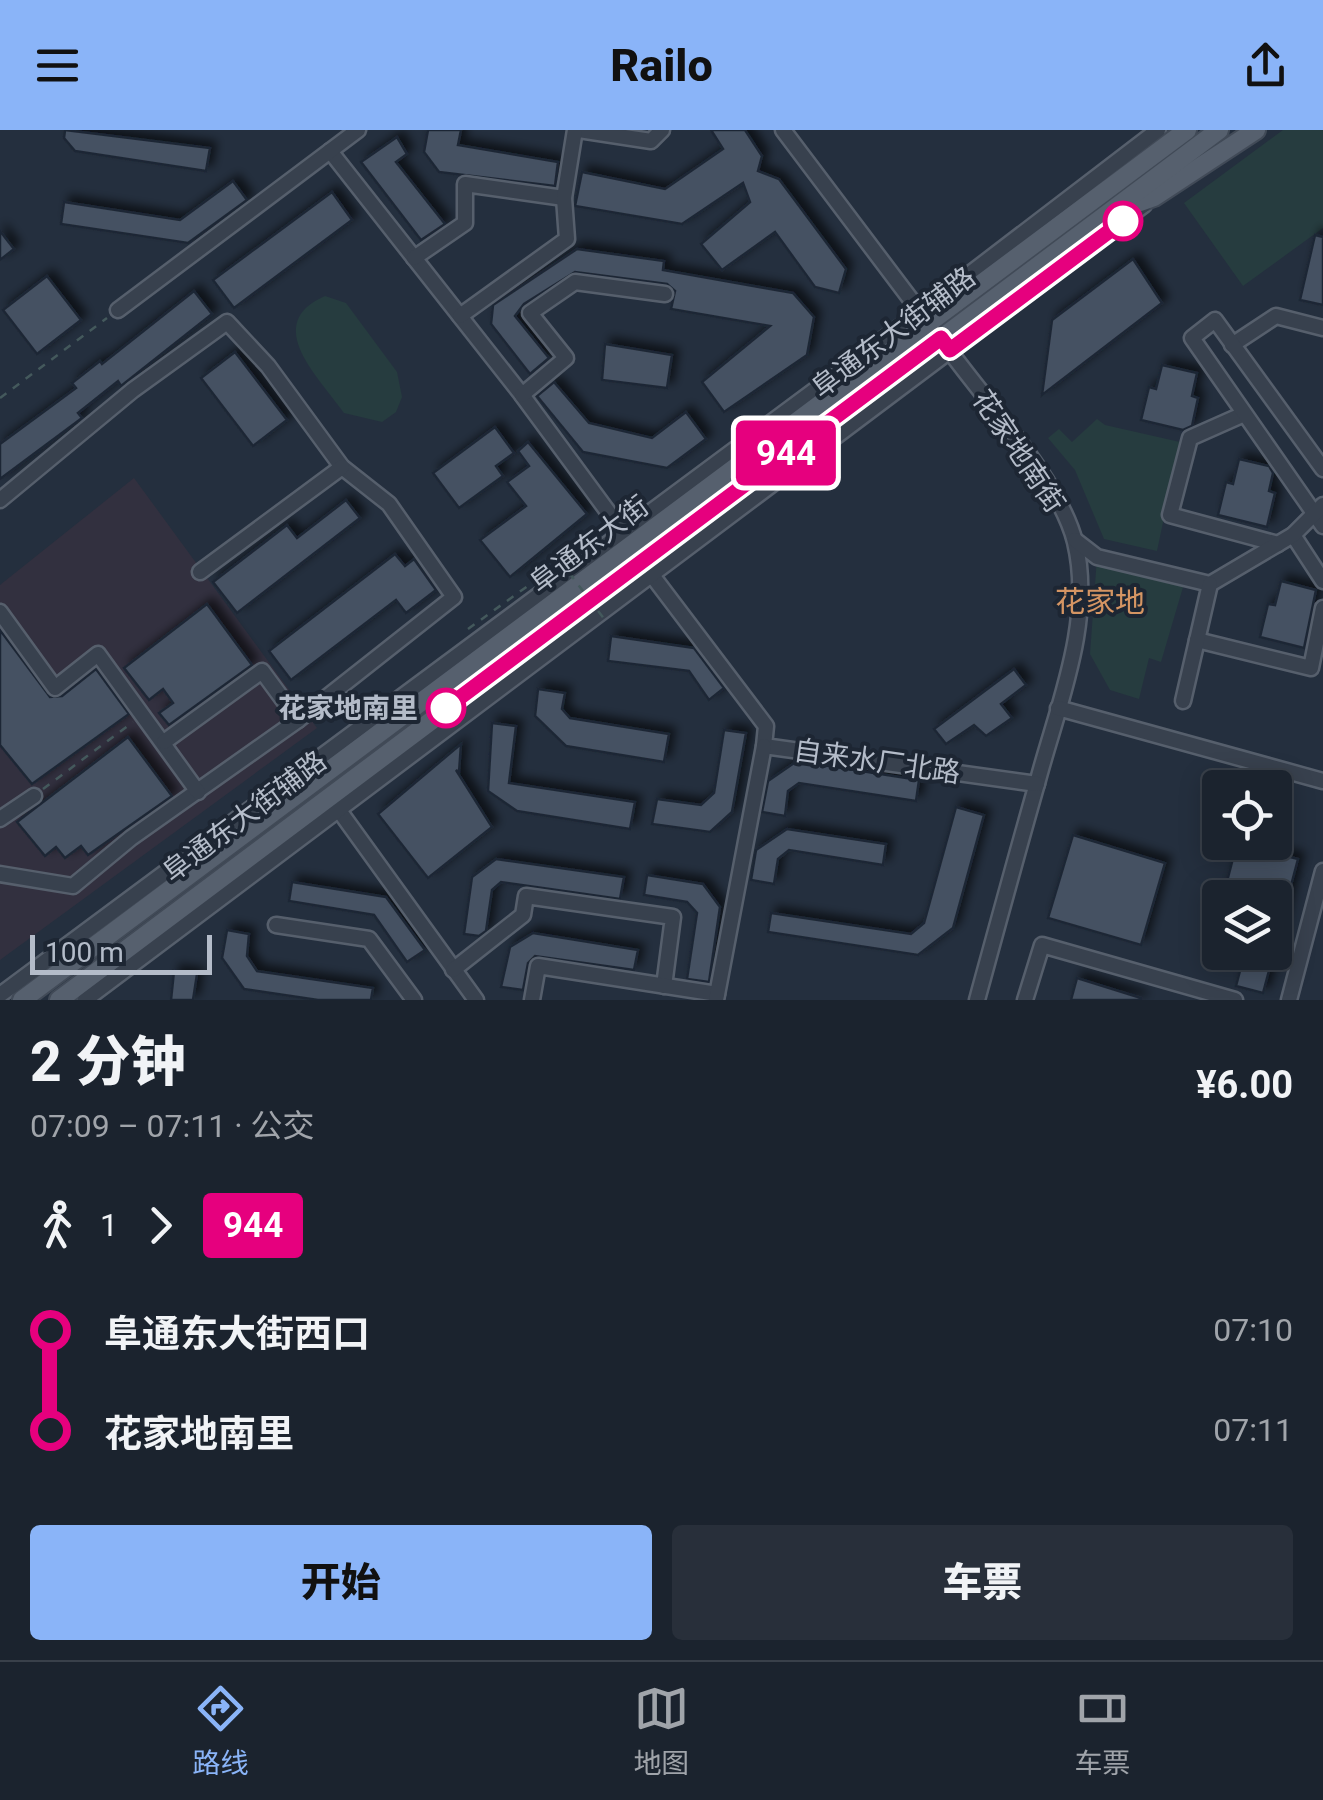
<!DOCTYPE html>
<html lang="zh">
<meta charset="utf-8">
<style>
body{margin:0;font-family:Roboto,"Noto Sans SC",sans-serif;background:#282f3a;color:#f1f3f6;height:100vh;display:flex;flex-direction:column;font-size:38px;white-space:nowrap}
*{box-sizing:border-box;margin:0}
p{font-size:32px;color:#a0a4aa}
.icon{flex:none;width:55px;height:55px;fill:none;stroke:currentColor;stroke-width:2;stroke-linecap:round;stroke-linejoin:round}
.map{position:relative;height:870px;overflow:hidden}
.panel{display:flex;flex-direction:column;background:#1b232e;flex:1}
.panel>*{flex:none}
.badge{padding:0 20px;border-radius:8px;font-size:35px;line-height:65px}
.tools{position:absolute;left:1202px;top:640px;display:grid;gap:20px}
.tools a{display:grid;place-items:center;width:90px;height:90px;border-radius:10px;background:#1b232e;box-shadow:0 5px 25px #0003,0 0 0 2px #39404a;font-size:50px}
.scale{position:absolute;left:30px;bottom:25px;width:182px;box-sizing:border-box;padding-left:10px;border:5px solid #b4bcc9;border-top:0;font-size:28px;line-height:35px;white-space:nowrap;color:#b4bcc9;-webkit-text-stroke:8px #1d2633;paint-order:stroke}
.map>.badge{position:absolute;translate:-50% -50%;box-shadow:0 0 0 5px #fff}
.legs{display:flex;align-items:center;gap:15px;height:110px;padding:0 30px;font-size:32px}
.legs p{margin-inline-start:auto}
.overview{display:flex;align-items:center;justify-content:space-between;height:170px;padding:0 30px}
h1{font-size:55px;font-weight:800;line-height:75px}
.primary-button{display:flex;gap:20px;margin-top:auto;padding:20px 30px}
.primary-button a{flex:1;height:115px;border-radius:10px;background:#8ab4f8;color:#111;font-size:40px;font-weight:800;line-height:115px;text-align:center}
.primary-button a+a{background:#282f3a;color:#f1f3f6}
ul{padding:0 30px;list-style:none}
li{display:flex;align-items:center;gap:35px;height:100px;font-size:38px}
li i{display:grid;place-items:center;width:15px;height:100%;margin:0 12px;background:currentColor}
li i::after{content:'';width:25px;height:25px;margin:-12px;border:8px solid;border-radius:50%;background:#1b232e}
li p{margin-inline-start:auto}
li:first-child i{background:linear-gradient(#0000 50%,currentColor 0)}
li:last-child i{background:linear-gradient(currentColor 50%,#0000 0)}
header{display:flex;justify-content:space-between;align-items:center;height:130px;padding:0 30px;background:#8ab4f8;color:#111;font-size:45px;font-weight:800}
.tabs{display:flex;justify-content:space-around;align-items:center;height:140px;border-top:2px solid #39404a;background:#1b232e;font-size:28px;color:#a0a4aa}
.tabs a{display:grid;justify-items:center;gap:5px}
.tabs .selected{color:#8ab4f8}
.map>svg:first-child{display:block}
.medical{fill:#32303f}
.green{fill:#263c3f}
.building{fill:#455162;stroke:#1f2835;stroke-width:2.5;filter:url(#shadow)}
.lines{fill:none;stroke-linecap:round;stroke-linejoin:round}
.minor-casing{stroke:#565f6c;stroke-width:19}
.major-casing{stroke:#414a57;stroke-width:22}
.path{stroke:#44595c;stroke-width:2.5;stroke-dasharray:8 8;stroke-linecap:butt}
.minor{stroke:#38414e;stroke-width:14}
.major{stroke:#56606e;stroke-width:18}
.path-bridge{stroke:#44595c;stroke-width:2.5;stroke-dasharray:8 8;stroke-linecap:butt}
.line-1-casing{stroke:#fff;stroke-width:22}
.line-1{stroke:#e6007e;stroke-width:15}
.stop-1-dot{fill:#fff;stroke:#e6007e;stroke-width:5}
.labels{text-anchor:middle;stroke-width:8;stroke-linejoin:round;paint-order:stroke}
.street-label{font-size:28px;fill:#b4bcc9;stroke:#1d2633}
.stop-label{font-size:28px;font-weight:bold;fill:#b4bcc9;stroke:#1d2633;text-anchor:end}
.neighbourhood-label{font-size:30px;fill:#d59563;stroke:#1d2633}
</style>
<header><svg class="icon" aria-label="menu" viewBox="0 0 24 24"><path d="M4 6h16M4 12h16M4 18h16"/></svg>Railo<svg class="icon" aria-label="share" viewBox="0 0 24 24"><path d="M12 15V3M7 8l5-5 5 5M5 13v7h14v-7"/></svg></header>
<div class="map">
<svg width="1323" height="870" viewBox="0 0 1323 870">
<defs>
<filter id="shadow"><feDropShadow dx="6" dy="-6" stdDeviation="5" flood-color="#0009"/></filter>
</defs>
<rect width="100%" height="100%" fill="#242f3e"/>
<path class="medical" d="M134,348l183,250 -317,232v-375z"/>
<g class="green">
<path d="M1283,0h40v98l-80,58 -59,-83z"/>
<path d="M325,166l21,7 51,69 5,25 -6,15 -14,10 -38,-9c-25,-36 -83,-89 -19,-117z"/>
<path d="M1097,289l8,6 75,17 -23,109 -53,-12 -29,-69 -27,-32 11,-9 13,13z"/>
<path d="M1097,427l89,20 -25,85 -12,-4 -10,41 -29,-9 -20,-36z"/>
</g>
<g class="building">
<path d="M65,0l145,18 -4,23 -131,-20 -11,-13z"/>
<path d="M428,0h33l-3,15 100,17 -3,24 -116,-14 -15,-20z"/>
<path d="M711,0h34l17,26 -4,15 21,8 67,90 -7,24 -24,-6 -40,-55 -53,38 -21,-26 49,-42 -7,-19 -61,41 -107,-18 7,-34 83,17 58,-40z"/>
<path d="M397,7l10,17 -11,8 49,62 -24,16 -60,-78z"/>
<path d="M233,51l14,19 -59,43 -127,-19 3,-22 116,18z"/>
<path d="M332,62l20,28 -118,88 -21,-28z"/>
<path d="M0,101l14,18 -14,11z"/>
<path d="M1315,105l8,2v68l-23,-5z"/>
<path d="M577,119l87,12 -1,9 130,23 21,24 -7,38 -83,57 -22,-30 68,-56 -99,-17 4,-18 -8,-7 -92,-12 -51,32 -9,12 34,42 -19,16 -39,-50 2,-19z"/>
<path d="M1133,129l29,44 -120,92 10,-75z"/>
<path d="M47,146l34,44 -44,34 -34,-44z"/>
<path d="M194,161l18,23 -91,72 -3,-5 -40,32 4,5 -82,61v-35l76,-56 -4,-5 28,-22 2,3z"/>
<path d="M605,214l67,11 -5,33 -65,-8z"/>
<path d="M235,222l52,68 -34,26 -52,-68z"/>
<path d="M1162,235l35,8 -5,23 6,2 -6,28 -9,4 -42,-10 8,-33 7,2z"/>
<path d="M554,252l35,41 63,15 34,-26 20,27 -39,29 -84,-16 -46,-56z"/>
<path d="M495,297l19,26 -18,13 7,10 -44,32 -26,-35z"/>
<path d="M528,312l59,72 -77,63 -30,-37 46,-34 -19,-24 22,-16 -11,-15z"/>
<path d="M1239,329l30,7 4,7 -4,18 6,2 -8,34 -49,-12 8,-33 7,2z"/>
<path d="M346,370l14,18 -123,95 -24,-31 74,-57 10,13z"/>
<path d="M395,424l10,12 9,-7 22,31 -30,23 -10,-13 -105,80 -22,-29z"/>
<path d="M1281,451l35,9 -12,58 -44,-11 8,-33 7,1z"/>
<path d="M207,474l45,61 -83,60 -10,-12 14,-10 -10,-14 -14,11 -25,-32z"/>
<path d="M0,500l50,67 12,-1 34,-27 33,45 -97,70 -32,-39z"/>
<path d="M611,506l83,12 30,40 -15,12 -20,-29 -81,-10z"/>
<path d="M1014,539l12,16 -25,19 11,14 -26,18 -12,-11 -28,19 -12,-15z"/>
<path d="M538,559l27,4 -3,16 8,9 99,16 -5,28 -98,-16 -31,-30z"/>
<path d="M492,593l24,3 -7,57 126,19 -5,27 -113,-18 -29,-20z"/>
<path d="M724,600l22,3 -14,79 -22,20 -58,-8 5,-25 44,6 13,-12z"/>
<path d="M128,607l44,59 -84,59 -7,-9 -16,12 -9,-11 -11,9 -28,-34z"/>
<path d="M461,614l-2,28 -3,-2 36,57 -64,51 -50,-64z"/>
<path d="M797,631l122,19 -3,21 -117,-18 -11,8 -3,25 -23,-4 6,-31z"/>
<path d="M956,677l28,8 -31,113 -35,27 -150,-23 3,-19 140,21 13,-11z"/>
<path d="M787,699l99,15 -3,21 -94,-15 -11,9 -4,25 -23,-4 5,-30z"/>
<path d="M1073,705l92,28 -24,82 -93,-27z"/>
<path d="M1237,713l61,16 -20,76 -3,-37 -51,-5z"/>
<path d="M496,729l128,18 -4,22 -119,-17 -9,8 -6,41 -7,5 -15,-2 8,-57z"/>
<path d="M647,745l56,9 17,23 -11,75 -22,-3 10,-66 -10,-11 -43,-7z"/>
<path d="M292,752l94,15 39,53 -18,12 -33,-47 -85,-14z"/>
<path d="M227,800l22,4 -2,22 10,15 116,17 -2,12h-53l-74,-11 -22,-31z"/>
<path d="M533,803l105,17 -4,20 -99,-14 -7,7 -5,27 -22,-3 9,-40z"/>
<path d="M1245,822h29l-11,41 -27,-7z"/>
<path d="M174,841l23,3 -4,26h-22z"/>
<path d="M1077,848l64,20v2h-70z"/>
</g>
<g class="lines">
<g class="minor-casing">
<g id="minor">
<path d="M579,0l72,11 11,-11"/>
<path d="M783,0l141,187"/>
<path d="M330,21l192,244 106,144"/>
<path d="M414,128l51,-35v-39l99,14"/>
<path d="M118,180l240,-180"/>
<path d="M460,186l107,-77 -3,-41 11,-68"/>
<path d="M1232,215l44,-29 47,12"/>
<path d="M946,216c38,53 114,135 129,196 19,79 -17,163 -37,238 -21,73 -41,147 -61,220"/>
<path d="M522,265l44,-37 -36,-45 45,-31 90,12"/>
<path d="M1244,284l-54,24 -20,77 108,29"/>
<path d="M1323,339l-108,-149 -23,18 131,188"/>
<path d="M0,370l133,-110 94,-68 41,44 74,101 47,37 65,93 -156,123 -167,118 -58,48 -73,-12"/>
<path d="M1293,405l30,46"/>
<path d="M1075,410l22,17 113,27 83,-49 30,-30"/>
<path d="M648,440l118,156 -2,20 273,38"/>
<path d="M200,442l142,-105"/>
<path d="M0,482l55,76 43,-34 100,138"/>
<path d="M1197,510l114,28 12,-60"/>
<path d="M1183,571l27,-117"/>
<path d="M1058,578l265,73"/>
<path d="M164,612l98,-71 36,49"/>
<path d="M333,672l143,198"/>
<path d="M0,689l34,-23"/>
<path d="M276,795l93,14 45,61"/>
<path d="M453,840l70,-55 3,-19 147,21 -9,69"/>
<path d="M0,865l920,-683 238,-182"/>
<path d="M85,870l1059,-795"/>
<path d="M532,870l6,-34 179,28"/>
<path d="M716,870l48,-254"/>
<path d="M1025,870l17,-55 193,55"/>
<path d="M1289,870l34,-129"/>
</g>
</g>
<g class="major-casing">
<g id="major">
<path d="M1129,76l25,-9 102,-67"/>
<path d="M22,870l1165,-870"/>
<path d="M59,870l1160,-870"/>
</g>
</g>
<g class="path">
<path d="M0,268l107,-80"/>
<path d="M572,423l11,-9"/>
<path d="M43,659l90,-67"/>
</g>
<use href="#minor" class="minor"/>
<use href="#major" class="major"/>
<path class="path-bridge" d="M468,499l93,-67 44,58"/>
</g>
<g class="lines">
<g class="line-1-casing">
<path id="line-1" d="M446,578l495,-370 9,12 173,-129"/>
</g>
<use href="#line-1" class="line-1"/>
</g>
<g class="stop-1-dot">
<circle cx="1123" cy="91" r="18"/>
<circle cx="446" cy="578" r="18"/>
</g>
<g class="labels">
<g class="street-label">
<text transform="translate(893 202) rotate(-37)" y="10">阜通东大街辅路</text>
<text transform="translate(1019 321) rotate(56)" y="10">花家地南街</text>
<text transform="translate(589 414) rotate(-37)" y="10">阜通东大街</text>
<text transform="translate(877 631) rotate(8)" y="10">自来水厂北路</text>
<text transform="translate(244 686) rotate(-37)" y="10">阜通东大街辅路</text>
</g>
<g class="stop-label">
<text x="418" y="588">花家地南里</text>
</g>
<g class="neighbourhood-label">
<text x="1100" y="482">花家地</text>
</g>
</g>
</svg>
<div class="tools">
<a><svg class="icon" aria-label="locate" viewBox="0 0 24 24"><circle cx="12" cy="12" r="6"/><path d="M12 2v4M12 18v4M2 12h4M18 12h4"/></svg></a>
<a><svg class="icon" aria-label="layers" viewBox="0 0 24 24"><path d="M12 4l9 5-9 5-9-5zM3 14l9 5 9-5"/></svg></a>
</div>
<div class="scale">100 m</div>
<b class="badge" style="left:786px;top:323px;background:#e6007e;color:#fff">944</b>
</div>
<section class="panel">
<div class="overview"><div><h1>2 分钟</h1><p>07:09 – 07:11 · 公交</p></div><b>¥6.00</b></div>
<div class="legs"><svg class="icon" aria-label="walk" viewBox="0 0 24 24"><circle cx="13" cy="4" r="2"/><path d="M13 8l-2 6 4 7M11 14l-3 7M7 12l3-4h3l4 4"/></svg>1<svg class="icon" aria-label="forward" viewBox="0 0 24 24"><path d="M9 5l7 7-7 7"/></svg><b class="badge" style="background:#e6007e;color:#fff">944</b></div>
<ul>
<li><i style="color:#e6007e"></i><b>阜通东大街西口</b><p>07:10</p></li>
<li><i style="color:#e6007e"></i><b>花家地南里</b><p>07:11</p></li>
</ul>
<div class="primary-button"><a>开始</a><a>车票</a></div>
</section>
<nav class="tabs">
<a class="selected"><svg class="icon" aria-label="directions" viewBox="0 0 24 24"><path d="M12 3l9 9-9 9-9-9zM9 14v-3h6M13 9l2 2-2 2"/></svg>路线</a>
<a><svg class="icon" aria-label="map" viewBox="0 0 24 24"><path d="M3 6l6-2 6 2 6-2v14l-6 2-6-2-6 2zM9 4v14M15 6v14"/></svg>地图</a>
<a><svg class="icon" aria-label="tickets" viewBox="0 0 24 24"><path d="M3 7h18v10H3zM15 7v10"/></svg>车票</a>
</nav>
